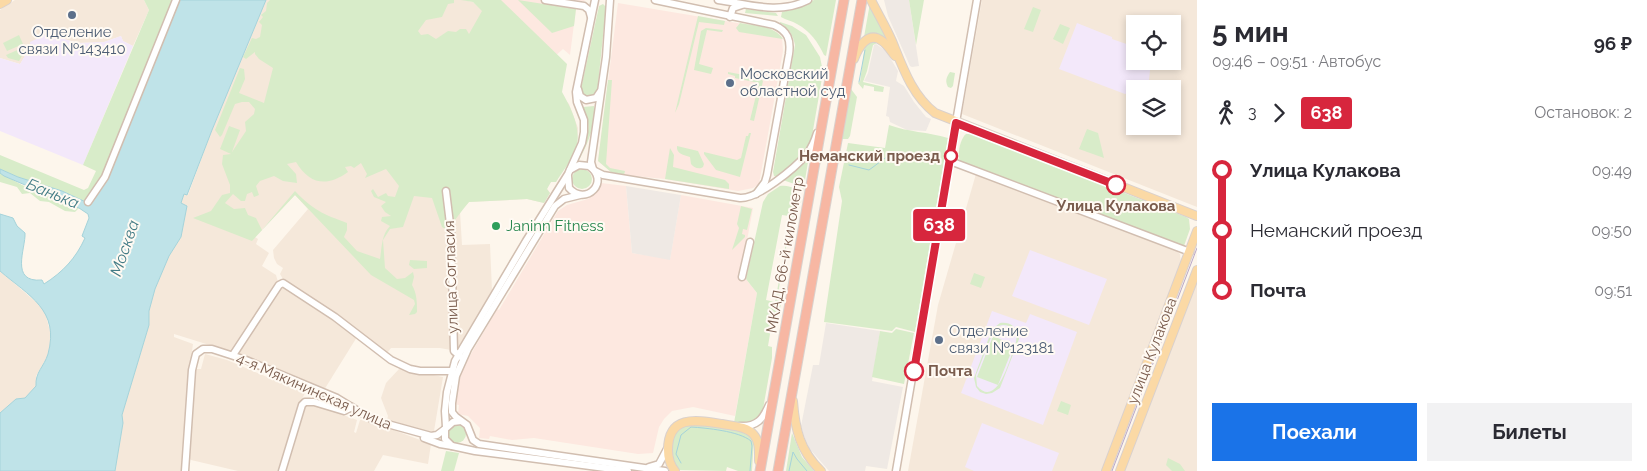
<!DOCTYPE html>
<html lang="ru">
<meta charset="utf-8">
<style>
body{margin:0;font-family:Raleway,sans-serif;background:#f2f2f3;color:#2b2b33;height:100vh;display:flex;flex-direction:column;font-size:19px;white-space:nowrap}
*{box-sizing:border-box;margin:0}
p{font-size:16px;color:#7c7c81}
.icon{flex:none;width:28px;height:28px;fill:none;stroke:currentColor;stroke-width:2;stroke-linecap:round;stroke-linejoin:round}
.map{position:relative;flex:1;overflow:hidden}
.drawer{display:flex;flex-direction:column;background:#fff;width:450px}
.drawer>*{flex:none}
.badge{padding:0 10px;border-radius:4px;font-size:18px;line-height:32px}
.tools{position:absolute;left:1126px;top:15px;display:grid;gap:10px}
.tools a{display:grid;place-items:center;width:55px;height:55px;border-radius:0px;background:#fff;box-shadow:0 2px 8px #0003;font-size:25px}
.map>.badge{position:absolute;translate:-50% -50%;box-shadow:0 0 0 2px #fff}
.legs{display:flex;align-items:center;gap:8px;height:55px;padding:0 15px;font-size:16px}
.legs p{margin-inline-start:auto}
.summary{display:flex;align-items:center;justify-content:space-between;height:85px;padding:0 15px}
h1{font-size:28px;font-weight:700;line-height:38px}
.cta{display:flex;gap:10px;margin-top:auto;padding:10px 15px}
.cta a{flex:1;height:58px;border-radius:0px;background:#1a73e8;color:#fff;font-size:20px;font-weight:700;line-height:58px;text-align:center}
.cta a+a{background:#f2f2f3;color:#2b2b33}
ul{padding:0 15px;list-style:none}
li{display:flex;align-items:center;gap:18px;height:60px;font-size:19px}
li i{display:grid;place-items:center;width:8px;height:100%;margin:0 6px;background:currentColor}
li i::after{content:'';width:12px;height:12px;margin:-6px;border:4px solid;border-radius:50%;background:#fff}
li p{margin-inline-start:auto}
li:first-child i{background:linear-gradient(#0000 50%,currentColor 0)}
li:last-child i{background:linear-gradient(currentColor 50%,#0000 0)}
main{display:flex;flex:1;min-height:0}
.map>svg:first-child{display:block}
.residential{fill:#f5e8da;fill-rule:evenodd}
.commercial{fill:#fde8e0}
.industrial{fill:#efe9e4}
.education{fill:#f3e8fa}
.green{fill:#d8ecc9;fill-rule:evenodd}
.water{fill:#bfe3e8;stroke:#a5d3da}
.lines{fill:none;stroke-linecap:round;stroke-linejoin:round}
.stream{stroke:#a5d3da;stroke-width:1}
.minor-casing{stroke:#d1beb0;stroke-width:9}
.major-casing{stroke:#dad1cd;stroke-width:10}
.highway-casing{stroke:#dad1cd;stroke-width:11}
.minor{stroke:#fff;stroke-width:6}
.major{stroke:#fbd9a5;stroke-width:8}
.highway{stroke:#f7b7a3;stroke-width:9}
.tram{stroke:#b9a8c9;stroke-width:1}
.line-1-casing{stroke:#fff;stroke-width:11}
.line-1{stroke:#d7263d;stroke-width:8}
.service-dot{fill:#5c6f8a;stroke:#fffaf3;stroke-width:2}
.stop-1-dot{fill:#fff;stroke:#d7263d;stroke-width:2.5}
.leisure-dot{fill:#2e9e5b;stroke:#fffaf3;stroke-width:2}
.labels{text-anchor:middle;stroke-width:4;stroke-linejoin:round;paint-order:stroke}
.service-label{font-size:15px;fill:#4e5e75;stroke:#fffaf3;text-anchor:start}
.stop-label{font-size:15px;font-weight:bold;fill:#7a5c4d;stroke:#fffaf3;text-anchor:end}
.leisure-label{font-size:15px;fill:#27864d;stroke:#fffaf3;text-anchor:start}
.street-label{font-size:15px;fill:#7a5c4d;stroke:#fffaf3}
.water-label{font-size:16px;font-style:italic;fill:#437c86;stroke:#fffaf3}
</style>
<main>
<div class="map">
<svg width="1197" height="471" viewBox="0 0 1197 471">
<rect width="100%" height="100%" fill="#fdf6ec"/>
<g class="residential">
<path d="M15,0h129l5,10 -16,36 -10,-5 -2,-5 -17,6 -26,1 -31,-9 -19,17 -8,13 -20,-6v-48z"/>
<path d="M266,0h198l9,2 10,9 86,93 9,24 -1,15 -21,39h-5l-3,4 -1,3 3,4 -6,10 -17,-4 -58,3 -9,10 2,33 28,-1 2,47 -36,60 -16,-3h-49l-4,5 -103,-72 -4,-7 3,-6 -6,-4 -3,-6 -1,-8 35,-41 -13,-14 -40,42 3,2 -2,5 13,9 -7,13 14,9 2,7 -12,21 -34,49 -58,-18v3l19,7 -5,35 -7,92h-66l8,-48 -1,-8 27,-90v-14l6,-22 14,-33 12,-19 6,-31 -6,-3 3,-9 4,1 24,-65z"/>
<path d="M982,0h215v207l-235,-93zM1135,24h37v37h-37zM1135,89h37v37h-37z"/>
<path d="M976,174l197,74 7,6 1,9 -79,208h-194l30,-166z"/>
<path d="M0,271l44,38 6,22v15l-3,11 -11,19v10l-11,12 -9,1 -16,14z"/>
<path d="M1197,276v195h-73z"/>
<path d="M284,286l24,14 49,37 -33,53 -87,-37 42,-66z"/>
<path d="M205,354l22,6 78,33 -9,18 -17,60h-41l-47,-11 -3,-3 7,-88h6z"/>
<path d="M400,368l43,9 -9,54h-6l-41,-11 1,-4 -7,-18 5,-15z"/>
<path d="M305,404h8l44,16 -3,12 2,1 4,-13 4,-1 67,25 -3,20 -45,-9 -9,16h-88z"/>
</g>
<g class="commercial">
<path d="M471,0h114l-1,1h-7l-7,54 -7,-6 -11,10z"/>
<path d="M618,3l149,25 10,4 5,5 1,14 -24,133 -6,4 -15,3 -73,-12 -41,-4 -13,-3 -13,-11z"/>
<path d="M601,183l25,3 6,67 38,6 11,-64 72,13 -12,65 4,1 1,5 11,14 -22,123 -42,-9 -21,4 -8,8 -5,8 -6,26 -15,1 -104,-16 -22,2 -22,-4 -1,3 -10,-1 1,-10 -12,-12 -10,-2 1,-9 -5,-1 6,-31 37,-64 2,1 59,-99 9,-6 21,-6 7,-5z"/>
</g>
<g class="industrial">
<path d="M884,0h25l10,66 -7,1 -2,-1 -22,-50z"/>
<path d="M876,44l10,7 12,20 -2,10 8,5 10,16 12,15 5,2 -5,12 -19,-1 -17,-8 -1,-5 -3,-1 4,-29 -26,-6 4,-8 6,-28z"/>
<path d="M626,186l55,9 -11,65 -38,-7z"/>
<path d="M826,323l54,8 -8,50 31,6 -16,82 -21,-3 -1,5h-36l-20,-23 -5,-12 -3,-10 12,-61h6z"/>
</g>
<g class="education">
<path d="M1077,23l35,14v2l23,8v14h16l-3,28h-13v5l-7,-1 -3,1 -66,-25z"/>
<path d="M47,34l31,9 26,-1 17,-6 2,5 10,5 -50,119 -83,-34v-73l20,6 8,-13 3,-2 -1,-7z"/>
<path d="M1030,250l77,29 -18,46 -77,-29z"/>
<path d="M992,311l34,12 4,-9 47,18 -34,93 -82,-32z"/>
<path d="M982,423l77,30 -7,18h-78l-9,-4z"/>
</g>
<g class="green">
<path d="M144,0h34l-71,177 -19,26 -26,-12 -44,-14 -18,-8v-14l84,35 4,-2 8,-17 -13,-6 66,-155z"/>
<path d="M270,0h184v3l-6,1 -6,13 -16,3 -8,11 3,4 7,-1 8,5 12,-8 8,1 4,-3h6l3,5 13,-23 -9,-9 -12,-2h40l66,64 -5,28c9,16 20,37 14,56 -4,12 -13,23 -20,34h-5l-4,7 3,4 -6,10 -17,-4 -58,3c-8,9 -14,19 -22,28l-5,-3 -10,-29 -18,-2 -11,31 -13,2 -7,11 2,28 12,11 8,-1 8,-6 1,5 -2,8c5,9 5,17 5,27l-2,2 -6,1 6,-11 -1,-4 -43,-25 -76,-80 -43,46 -59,-23 18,-7 11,-16 8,-2v-8l-8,-21 1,-9 8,-1 -11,-5 9,-23 11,4 -8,22 14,-21 -1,-9 9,-8 1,-5 -6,-7h-7l-7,2 -13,31 -2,2 -5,-7 25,-62 4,1 1,10 -6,14 25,10 9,-35 -14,-9 -4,-5v-2l-9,7 -3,-2 9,-19 4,1 4,-2 2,-12 -3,-3 4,-5 -2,-2 5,-4 1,-8zM296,162c14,23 31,25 52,10l-3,-5 6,-1 3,2 7,-5 6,11 -2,4 21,-9 13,17 -4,11 -7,-1 -2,-3 -8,4 -5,-8 -2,2 3,6 12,5 -5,4 4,6 6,4 -9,1 -1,4 9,5c-9,9 -8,22 -10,33l-23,-8 -13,-14 3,-7v-7c-24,-9 -34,-13 -52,-32l-33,39 -6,-12 -8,-3 -3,-7 -11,1 -9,-6 8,-9 8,7h4l2,-7 5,-2 2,5 5,-2 -3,-9 4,-5 14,-5 9,5 14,2 -1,-9 -9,-10z"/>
<path d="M518,0l58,9 -2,17 -22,7z"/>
<path d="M814,0h22l-10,56 -2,-1c-6,-13 -14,-24 -27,-31 -5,-3 -11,-4 -16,-7l1,-5 13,-3z"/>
<path d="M909,0h15l-8,45z"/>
<path d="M870,3l19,39 -12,-8 -13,3z"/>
<path d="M603,4l3,3 -9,87 -6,4 -8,-2 -2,-7 18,-83z"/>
<path d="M1033,7l8,3 -8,22 -9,-3z"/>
<path d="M746,9l30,4 2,3 -33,-3z"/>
<path d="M698,16l27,5 -1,4 -25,-3 -20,82 -4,9z"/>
<path d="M780,22l12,4 14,9 14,22 3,15 -12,70 -10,16 -23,19 -4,-1 -1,-4 22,-127c-2,-10 -6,-17 -15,-22z"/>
<path d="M740,23c14,3 34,2 43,16l-44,-7 -3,-4z"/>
<path d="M1060,24l10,4 -7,16 -10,-5z"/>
<path d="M706,28l17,2 -1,2 -15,-2 -8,34 14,4 -2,6 -17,-4 7,-39z"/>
<path d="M19,35l4,9 -16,7 -4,-8z"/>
<path d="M870,41h7v2l-4,2 -6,26 -4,11 21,5 -1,5 -9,-1v-4l-10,-2 -1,4 -5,-6 2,-1 5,-37h2z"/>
<path d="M22,48l2,4 -5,9 -11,-3 -2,-3z"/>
<path d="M728,72l32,6 3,3 -9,40 -4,-1 9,-37 -24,-5v-2l-7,-2z"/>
<path d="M950,72l5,1 -2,13 -2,2 -3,-1c-3,-6 -2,-9 2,-15z"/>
<path d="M608,80h4l-6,84 4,4 15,3 -1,4 -13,-3 -13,-11z"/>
<path d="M851,89l6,8 -7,39 -2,3h-6z"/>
<path d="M594,106c3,16 -7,40 -15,54 4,-13 11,-24 9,-38 -2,-6 -4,-10 -5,-15z"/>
<path d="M889,125c19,7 39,7 59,13l-33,194 -19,-5 -4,4 -68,-9 18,-121 -3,-14 9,-44 37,5z"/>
<path d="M1087,129l11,4 6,25 -25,-9z"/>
<path d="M749,133h2l-11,44 -24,-7 -12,-16v-2l33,8 4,-2 5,-22h2z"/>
<path d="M966,134h6l214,83 3,2 1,10 -6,17 -224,-85c-3,-7 0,-22 6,-27z"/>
<path d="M677,146l21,5 6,13 -1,3c-4,3 -10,0 -12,-3l-1,-7c-6,-2 -14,-3 -13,-11z"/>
<path d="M670,148l4,7 -1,12 52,13 4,4v5l-64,-10z"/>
<path d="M808,156h1l-6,36 -6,-7 -14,-5z"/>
<circle cx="582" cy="179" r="10"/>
<path d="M0,173l22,12 57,23 -4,4 -10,-1 -16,-9 -9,-1 -10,-8 -8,1 -5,-7 -17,-5z"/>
<path d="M780,186c11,-2 26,6 20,19 -1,4 -3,7 -4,12l-14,-2 -16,85 9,2 12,-65h1l-9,51 2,16 -3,12h-5l-5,30 4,1v11l-10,57 -8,7 -12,2 -8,-1 23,-130 -11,-14 17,-77 5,-8z"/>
<path d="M741,206l11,3 -5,21 -4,-1 -1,5 3,1v2l-13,13 7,-22 -2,-4z"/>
<path d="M410,260l17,1v7l-13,1 -5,-4z"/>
<path d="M974,273l11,4 -4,11 -11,-4z"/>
<path d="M1000,323c11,-2 18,5 19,16l-19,49 -8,5 -6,1 -6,-2 -4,-5 -2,-9 17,-46 4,-5zM1003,325c10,0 15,7 13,17 -5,13 -18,68 -39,44l-1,-11 18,-45 4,-4z"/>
<path d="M896,329l18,4 -10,51 -32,-7 8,-46 12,2z"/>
<path d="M993,336l21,9 -16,40 -21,-8z"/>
<path d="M1061,401l10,4 -3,10 -11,-4z"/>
<path d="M690,422l51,8 6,2 7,7 -2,32h-14l-11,-4 -1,4 -49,-1c-9,-10 -7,-32 2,-42 3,-2 7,-4 11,-6z"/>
<circle cx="457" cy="434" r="9"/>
<path d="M792,433l10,24 12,14h-28z"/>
<path d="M446,451l13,2 -5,18h-13z"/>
<path d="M1168,458l12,6 5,7h-13l-6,-6z"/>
</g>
<path class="water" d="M178,0h88l-54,130 -25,65 -3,-1 -3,9 6,3 -6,31 -12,19 -14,33 -6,22v14l-27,90 1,8 -8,48h-115v-58l16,-14 9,-1 11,-12c-1,-14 8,-19 12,-32 12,-44 -19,-58 -48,-83v-57l13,4 4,8 8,7c1,15 -16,50 17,47l2,4c19,-12 32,-26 41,-46l-3,-2 7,-18 -1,-4 -9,-6 -75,-32 -4,-3v-4l18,8 44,14 26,12 19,-26z"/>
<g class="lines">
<g class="stream">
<path d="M859,82l6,-32"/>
<path d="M849,165l20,5 19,-14"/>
<path d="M681,463l-5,-9 5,-19 10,-8c15,1 48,4 60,14l1,5 -2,25"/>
<path d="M789,471l4,-19 4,7 10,12"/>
</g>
<g class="minor-casing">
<g id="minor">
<path d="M545,0l39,6 5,4 2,7"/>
<path d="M655,0l119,25c14,6 17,15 15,29l-22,121 -2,7 -9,12"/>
<path d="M718,0c30,4 61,15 90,0"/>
<path d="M730,17l3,-9 9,-3"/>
<path d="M578,89l2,7 6,4 10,-2 4,-6"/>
<path d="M950,161l240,91"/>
<path d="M593,169l-2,-7 15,-105 4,-57"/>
<path d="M595,171l8,4 137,23c18,1 55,-30 67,-44 5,-7 8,-14 10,-21"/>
<path d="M568,176l1,12c17,19 42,-7 20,-22l-10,-1 -9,5"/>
<path d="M446,191l5,41 3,119 7,6"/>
<path d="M580,195l-16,4 -9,7 -87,143 -12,27 -4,27v9l4,5 11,8 6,15 6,4 186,27"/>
<path d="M88,202l17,-25 71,-177"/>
<path d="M742,277l8,-35"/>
<path d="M233,355l46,-70 4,-2 52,34 56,43 19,9 10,2h32"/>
<path d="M461,421l-8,1 -8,7v10l7,7 23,5 153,20"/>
<path d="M740,426c17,1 23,-7 29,-21"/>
<path d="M446,427l-1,-16 2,-19 8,-31 71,-120 42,-67 14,-31 2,-11v-12l-7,-18 -1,-10 19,-92"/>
<path d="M424,438l16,6 12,2"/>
<path d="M649,467l10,-3 8,-15"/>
<path d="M185,471l7,-101 4,-16 7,-5h9l34,11 91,38 36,22 58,16 6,-1 8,-6"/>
<path d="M282,471l20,-66 3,-3h9l30,9 8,-4"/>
<path d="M896,471l81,-471"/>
</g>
</g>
<g class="major-casing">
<g id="major">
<path d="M871,0c7,14 15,27 21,41 11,27 20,54 43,72l262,103"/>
<path d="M0,4l7,-4"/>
<path d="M854,59c4,-11 14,-29 28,-18 5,3 9,10 13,15"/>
<path d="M793,401c2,28 7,50 28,70"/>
<path d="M675,471c-5,-6 -7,-13 -7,-21 0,-36 29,-30 54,-26 10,2 25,2 32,11 6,7 5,17 5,26"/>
<path d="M1106,471l91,-240"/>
<path d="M1120,471l77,-201"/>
</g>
</g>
<g class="highway-casing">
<g id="highway">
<path d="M760,471l84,-471"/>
<path d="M778,471l84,-471"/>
</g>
</g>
<use href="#minor" class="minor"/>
<use href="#major" class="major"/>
<use href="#highway" class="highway"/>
<path class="tram" d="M1112,471l85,-223"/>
</g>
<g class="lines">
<g class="line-1-casing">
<path id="line-1" d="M914,371l42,-248 160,62"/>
</g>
<use href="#line-1" class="line-1"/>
</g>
<g class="service-dot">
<circle cx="72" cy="15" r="5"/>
<circle cx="730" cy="83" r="5"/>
<circle cx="939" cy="340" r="5"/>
</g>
<g class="stop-1-dot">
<circle cx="951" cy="156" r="6"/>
<circle cx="1116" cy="185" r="9"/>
<circle cx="914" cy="371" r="9"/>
</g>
<circle class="leisure-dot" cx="496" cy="226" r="5"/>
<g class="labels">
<g class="service-label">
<text x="72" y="37" text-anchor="middle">Отделение<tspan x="72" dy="17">связи №143410</tspan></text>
<text x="740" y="79">Московский<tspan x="740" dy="17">областной суд</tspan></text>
<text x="949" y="336">Отделение<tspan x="949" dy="17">связи №123181</tspan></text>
</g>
<g class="stop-label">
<text x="940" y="161">Неманский проезд</text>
<text x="1116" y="211" text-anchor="middle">Улица Кулакова</text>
<text x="928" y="376" text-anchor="start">Почта</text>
</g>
<g class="leisure-label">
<text x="506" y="231">Janinn Fitness</text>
</g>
<g class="street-label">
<text transform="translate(785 255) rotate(-80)" y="5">МКАД, 66-й километр</text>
<text transform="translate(451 277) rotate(-92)" y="5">улица Согласия</text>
<text transform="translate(1152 351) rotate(-69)" y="5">улица Кулакова</text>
<text transform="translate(314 391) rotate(24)" y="5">4-я Мякининская улица</text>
</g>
<g class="water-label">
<text transform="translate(53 193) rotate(22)" y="6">Банька</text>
<text transform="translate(124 248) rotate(-71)" y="6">Москва</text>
</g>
</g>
</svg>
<div class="tools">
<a><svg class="icon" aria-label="locate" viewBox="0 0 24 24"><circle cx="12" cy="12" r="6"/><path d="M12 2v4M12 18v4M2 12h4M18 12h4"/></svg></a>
<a><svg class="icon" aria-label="layers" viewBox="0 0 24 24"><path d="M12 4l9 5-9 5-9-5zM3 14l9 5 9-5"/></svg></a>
</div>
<b class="badge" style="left:939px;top:225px;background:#d7263d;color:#fff">638</b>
</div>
<section class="drawer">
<div class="summary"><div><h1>5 мин</h1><p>09:46 – 09:51 · Автобус</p></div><b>96 ₽</b></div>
<div class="legs"><svg class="icon" aria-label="walk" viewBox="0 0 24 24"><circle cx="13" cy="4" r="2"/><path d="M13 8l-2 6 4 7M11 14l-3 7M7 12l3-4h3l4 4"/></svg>3<svg class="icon" aria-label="forward" viewBox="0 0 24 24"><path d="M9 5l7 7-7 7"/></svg><b class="badge" style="background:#d7263d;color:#fff">638</b><p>Остановок: 2</p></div>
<ul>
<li><i style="color:#d7263d"></i><b>Улица Кулакова</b><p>09:49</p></li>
<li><i style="color:#d7263d"></i><span>Неманский проезд</span><p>09:50</p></li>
<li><i style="color:#d7263d"></i><b>Почта</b><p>09:51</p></li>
</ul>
<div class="cta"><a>Поехали</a><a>Билеты</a></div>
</section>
</main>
